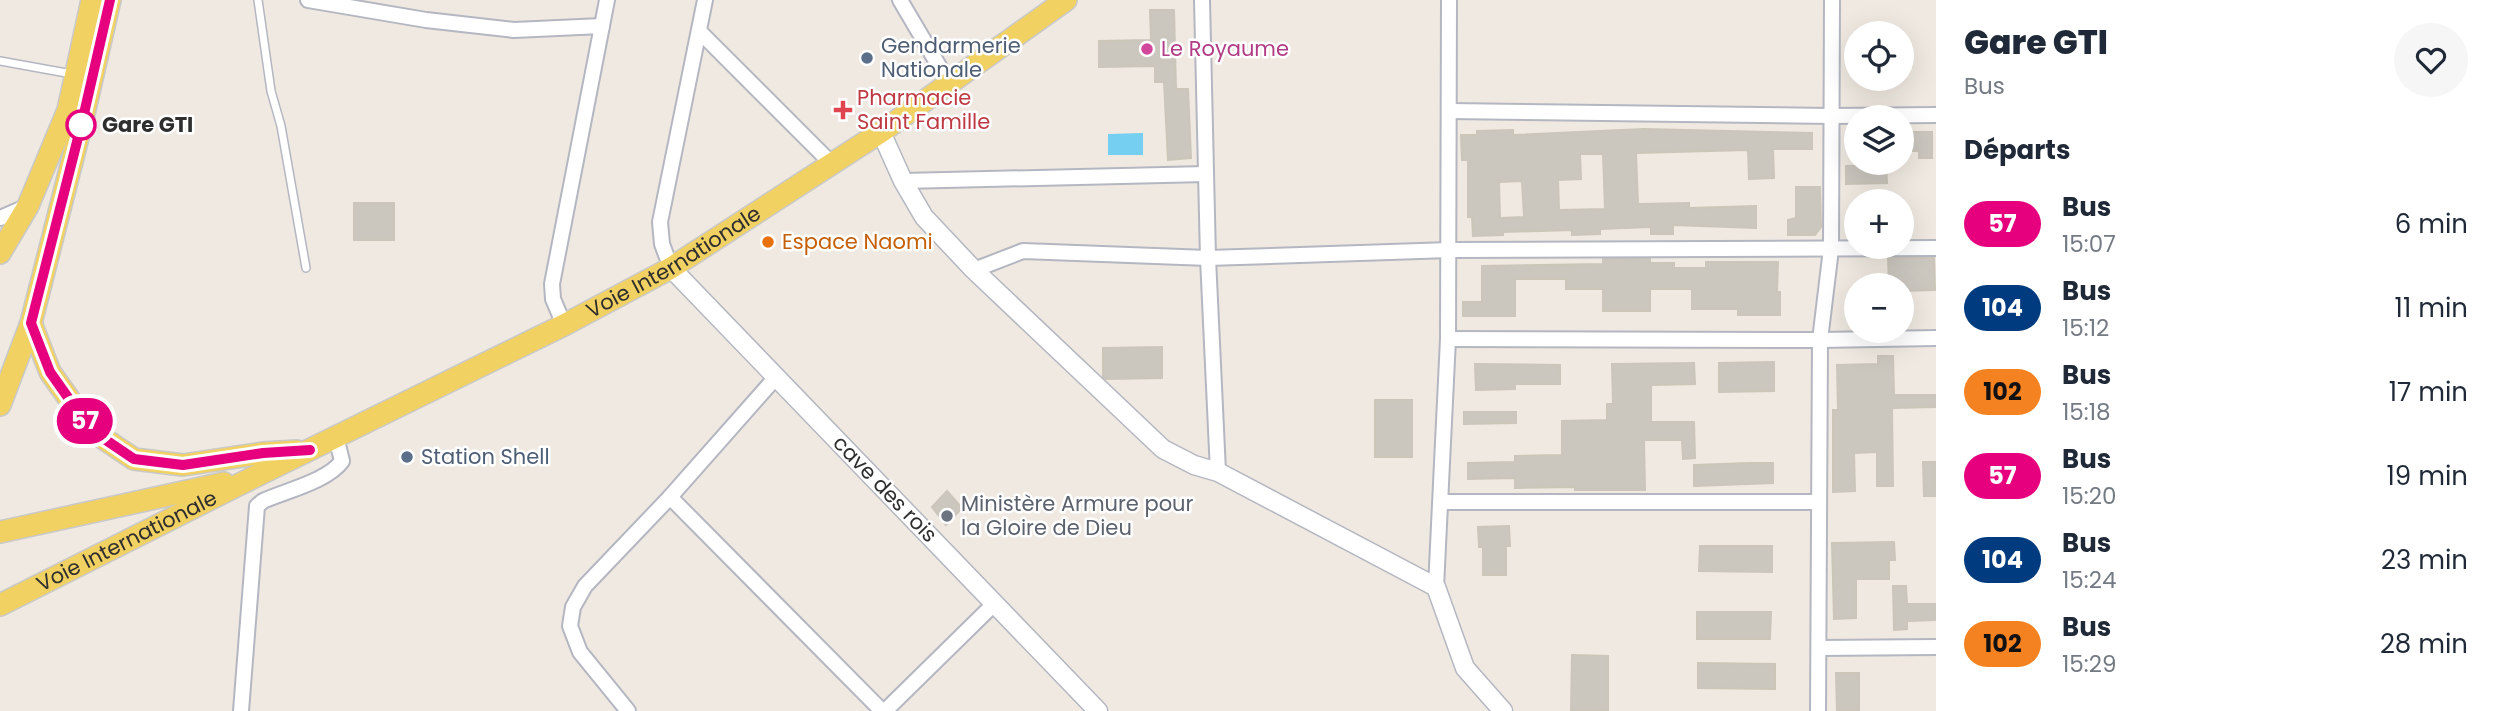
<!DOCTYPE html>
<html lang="fr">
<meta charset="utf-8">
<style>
body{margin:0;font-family:Poppins,sans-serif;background:#f6f6f7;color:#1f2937;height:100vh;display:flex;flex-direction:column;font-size:26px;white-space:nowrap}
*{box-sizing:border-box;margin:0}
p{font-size:23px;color:#747a83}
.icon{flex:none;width:38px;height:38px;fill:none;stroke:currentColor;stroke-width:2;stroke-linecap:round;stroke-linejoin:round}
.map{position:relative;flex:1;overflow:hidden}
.sheet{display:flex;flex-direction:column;background:#fff;width:560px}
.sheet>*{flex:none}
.badge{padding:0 14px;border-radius:23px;font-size:24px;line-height:46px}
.fabs{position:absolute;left:1844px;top:21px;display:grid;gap:14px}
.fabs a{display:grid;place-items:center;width:70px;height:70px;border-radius:50%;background:#fff;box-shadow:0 7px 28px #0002;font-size:35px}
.map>.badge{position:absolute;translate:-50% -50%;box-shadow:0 0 0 4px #fff}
h2{padding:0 28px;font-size:26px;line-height:63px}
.round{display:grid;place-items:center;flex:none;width:74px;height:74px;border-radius:37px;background:#f6f6f7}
.summary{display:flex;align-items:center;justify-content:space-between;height:119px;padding:0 28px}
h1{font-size:33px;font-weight:800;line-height:52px}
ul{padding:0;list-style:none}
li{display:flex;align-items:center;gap:21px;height:84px;padding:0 28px}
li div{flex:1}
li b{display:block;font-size:26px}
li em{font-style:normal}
li .badge{min-width:77px;font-weight:700;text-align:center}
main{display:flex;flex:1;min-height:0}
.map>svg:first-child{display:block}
.water{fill:#75cff0}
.building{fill:#cbc7bf;stroke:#cbc5ba;stroke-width:2;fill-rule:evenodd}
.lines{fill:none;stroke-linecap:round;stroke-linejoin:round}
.service-casing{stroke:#b4b7c1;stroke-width:10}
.minor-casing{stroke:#b4b7c1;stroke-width:18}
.tertiary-casing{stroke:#b4b7c1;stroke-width:21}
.primary-casing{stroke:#c9c9c9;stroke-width:24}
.service{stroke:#fff;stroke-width:7}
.minor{stroke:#fff;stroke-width:14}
.tertiary{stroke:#fff;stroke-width:18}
.primary{stroke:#f2d163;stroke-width:21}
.line-casing{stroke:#fff;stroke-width:16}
.line{stroke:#e6007e;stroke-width:10}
.hotel-dot{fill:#d1479c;stroke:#fff;stroke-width:2.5}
.service-dot{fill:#5c6f8a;stroke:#fff;stroke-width:2.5}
.health-dot{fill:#e0444e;stroke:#fff;stroke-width:2.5}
.stop-dot{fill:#fff;stroke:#e6007e;stroke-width:3.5}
.food-dot{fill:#e8710a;stroke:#fff;stroke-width:2.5}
.worship-dot{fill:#6b7280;stroke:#fff;stroke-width:2.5}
.labels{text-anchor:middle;stroke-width:5;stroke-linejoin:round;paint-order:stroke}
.service-label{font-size:21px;fill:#4e5e75;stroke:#fff;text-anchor:start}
.hotel-label{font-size:21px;fill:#b23c85;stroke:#fff;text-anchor:start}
.health-label{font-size:21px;fill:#be3a42;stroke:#fff;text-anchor:start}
.stop-label{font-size:21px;font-weight:bold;fill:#2e2e2e;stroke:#fff;text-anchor:start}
.food-label{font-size:21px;fill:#c56008;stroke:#fff;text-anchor:start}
.street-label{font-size:21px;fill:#2e2e2e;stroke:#fff}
.worship-label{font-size:21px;fill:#5b616d;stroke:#fff;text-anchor:start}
</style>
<main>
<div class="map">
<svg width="1936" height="711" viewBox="0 0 1936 711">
<rect width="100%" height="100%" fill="#efe9e1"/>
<path class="water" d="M1143,133v22h-35v-21z"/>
<g class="building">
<path d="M1150,10h24l2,79h12l3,69 -23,2 -4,-78h-9v-16l-56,1v-26l52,-1z"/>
<path d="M1644,129l168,4v16h-39l1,29 -25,1 -1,-29 -112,3 2,51 51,-1v5l67,-2v22l-83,-3v9h-22v-7l-51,2v5l-28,1v-5l-69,2v3l-30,1 -1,-19h-4v-57h-6l-1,-25h16v-4l36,-1v5zM1580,154h23l2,55 -46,1 -1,-30 23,-1zM1522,181l2,36 -24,1 -1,-36z"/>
<path d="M1902,132h30v26h-13v-7h-17z"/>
<path d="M1886,165l1,18 -41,1v-18z"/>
<path d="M1796,187h24l1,40 -6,8h-27v-15l8,-2z"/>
<rect x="354" y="203" width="40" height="37"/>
<path d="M1888,258h46l1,32 -33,1v-6h-13z"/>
<path d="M1603,259h47v4h24v5h32v-6h72l-1,30h3v23h-42v-6h-46v-20h-42v22h-47v-22h-37v-10h-51v37h-52v-14h19v-36l121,-2z"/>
<path d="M1162,347v31l-56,1 -3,-2v-29z"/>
<path d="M1878,356h15l1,39h42v12l-44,1 1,78h-16v-34l-23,1 1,38 -22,1v-82h5l-1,-45 41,-1z"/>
<path d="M1774,362v29l-55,1v-29z"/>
<path d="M1694,363l1,21 -44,1v37h43l1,36 -12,1 -1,-19h-38l1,50h-70v-3l-60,1v-10l-47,1v-16l47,-1v-6l47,-1v-34l45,-1v-16h6l-1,-40z"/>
<path d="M1475,364l85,1v19h-45v5l-39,1z"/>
<rect x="1375" y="400" width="37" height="57"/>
<path d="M1464,412h52v11l-52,1z"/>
<path d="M1923,462h13v34h-12z"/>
<path d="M1750,463h23v20l-79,3v-21z"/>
<path d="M947,491l15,17 -16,17 -14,-18z"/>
<path d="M1509,526l1,20h-4v29h-23v-28h-4l-1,-20z"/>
<path d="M1894,542l1,18h-6v19h-33v39l-22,1 -2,-76z"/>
<path d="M1700,546h72v26l-73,-1z"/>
<path d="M1893,586h13l1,18h29v16l-29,1v8l-13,1z"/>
<path d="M1697,612h74l-1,27h-73z"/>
<path d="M1572,655l36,1v55h-37z"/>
<path d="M1698,663l77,1v25l-77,-1z"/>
<path d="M1836,673h23v38h-22z"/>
</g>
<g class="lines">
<g class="service-casing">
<g id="service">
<path d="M258,0l13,91 10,35 25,142"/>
<path d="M0,61l72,13"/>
</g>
</g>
<g class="minor-casing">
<g id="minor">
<path d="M308,0l118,20 88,10 88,-4"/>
<path d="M900,0l49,83"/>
<path d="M1202,0l6,258 10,214"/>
<path d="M700,32l132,132"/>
<path d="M1449,111l383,5 104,-1"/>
<path d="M903,181l303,-7"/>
<path d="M0,218l28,-12"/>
<path d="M671,268l-9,-24 -2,-22 45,-222"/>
<path d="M974,270l49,-19 185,7 242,-8 486,-2"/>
<path d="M564,325l-11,-26 -1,-15 55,-284"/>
<path d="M1448,339l372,1 116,-2"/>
<path d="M670,497l212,214"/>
<path d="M1442,502h376"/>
<path d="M1436,587l12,-248 1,-339"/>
<path d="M1819,648l117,-1"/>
<path d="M241,711l16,-205 6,-5c22,-10 65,-20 79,-40l-6,-24"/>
<path d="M628,711l-48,-59 -10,-26 3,-19 12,-21 85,-89 107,-121"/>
<path d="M885,711l110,-108"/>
<path d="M1818,711l2,-371 11,-91 1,-249"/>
</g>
</g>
<g class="tertiary-casing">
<g id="tertiary">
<path d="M881,132l22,49 21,36 50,53 189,179 31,16 24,7 218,115 29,81 38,43"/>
<path d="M671,268l427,443"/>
</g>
</g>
<g class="primary-casing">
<g id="primary">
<path d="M0,253l28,-47 40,-96 24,-110"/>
<path d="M31,323l19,49 41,58 43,29 49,6 80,-12 34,-2"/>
<path d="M0,405l31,-82 52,-205 27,-118"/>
<path d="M0,532l224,-49"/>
<path id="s1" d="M0,605l254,-128 310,-152 107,-57 210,-136 185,-132"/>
</g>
</g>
<use href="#service" class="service"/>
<use href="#minor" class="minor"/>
<use href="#tertiary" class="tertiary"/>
<use href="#primary" class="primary"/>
</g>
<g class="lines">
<g class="line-casing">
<path id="line" d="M110,0l-27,118 -52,205 19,49 41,58 43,29 49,6 80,-12 47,-3"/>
</g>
<use href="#line" class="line"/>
</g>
<circle class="hotel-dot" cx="1147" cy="49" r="7"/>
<g class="service-dot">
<circle cx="867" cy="58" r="7"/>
<circle cx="407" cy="457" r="7"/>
</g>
<path class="health-dot" d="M839.5 99.5h7v7h7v7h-7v7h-7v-7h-7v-7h7z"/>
<circle class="stop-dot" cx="81" cy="125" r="14"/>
<circle class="food-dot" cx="768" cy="242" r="7"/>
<circle class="worship-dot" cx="947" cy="516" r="7"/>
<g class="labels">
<g class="service-label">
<text x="881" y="53">Gendarmerie<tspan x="881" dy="24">Nationale</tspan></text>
<text x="421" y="464">Station Shell</text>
</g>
<g class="hotel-label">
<text x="1161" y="56">Le Royaume</text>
</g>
<g class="health-label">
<text x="857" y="105">Pharmacie<tspan x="857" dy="24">Saint Famille</tspan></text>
</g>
<g class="stop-label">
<text x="102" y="132">Gare GTI</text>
</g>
<g class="food-label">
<text x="782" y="249">Espace Naomi</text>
</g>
<g class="street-label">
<text dy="7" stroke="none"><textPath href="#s1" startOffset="756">Voie Internationale</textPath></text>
<text transform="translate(885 489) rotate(46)" y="7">cave des rois</text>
<text dy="7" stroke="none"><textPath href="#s1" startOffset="142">Voie Internationale</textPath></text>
</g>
<g class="worship-label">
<text x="961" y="511">Ministère Armure pour<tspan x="961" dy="24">la Gloire de Dieu</tspan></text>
</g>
</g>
</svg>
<div class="fabs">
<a><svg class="icon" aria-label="locate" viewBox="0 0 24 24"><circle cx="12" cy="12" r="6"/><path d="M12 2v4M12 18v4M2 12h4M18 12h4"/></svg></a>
<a><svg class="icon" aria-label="layers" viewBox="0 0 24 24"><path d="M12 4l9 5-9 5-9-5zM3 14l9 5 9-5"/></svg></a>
<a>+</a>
<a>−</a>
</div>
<b class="badge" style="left:85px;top:421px;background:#e6007e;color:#fff">57</b>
</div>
<section class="sheet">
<div class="summary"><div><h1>Gare GTI</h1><p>Bus</p></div><a class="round"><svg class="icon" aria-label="heart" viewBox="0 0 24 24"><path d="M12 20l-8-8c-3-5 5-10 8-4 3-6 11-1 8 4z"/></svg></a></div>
<h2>Départs</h2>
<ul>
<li><span class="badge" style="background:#e6007e;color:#fff">57</span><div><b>Bus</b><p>15:07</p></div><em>6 min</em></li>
<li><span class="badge" style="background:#003b80;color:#fff">104</span><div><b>Bus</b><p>15:12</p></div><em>11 min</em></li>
<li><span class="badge" style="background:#f58220;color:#111">102</span><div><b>Bus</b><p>15:18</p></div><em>17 min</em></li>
<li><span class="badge" style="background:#e6007e;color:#fff">57</span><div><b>Bus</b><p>15:20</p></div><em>19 min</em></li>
<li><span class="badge" style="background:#003b80;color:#fff">104</span><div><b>Bus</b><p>15:24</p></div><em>23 min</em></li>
<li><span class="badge" style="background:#f58220;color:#111">102</span><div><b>Bus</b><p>15:29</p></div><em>28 min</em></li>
</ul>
</section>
</main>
